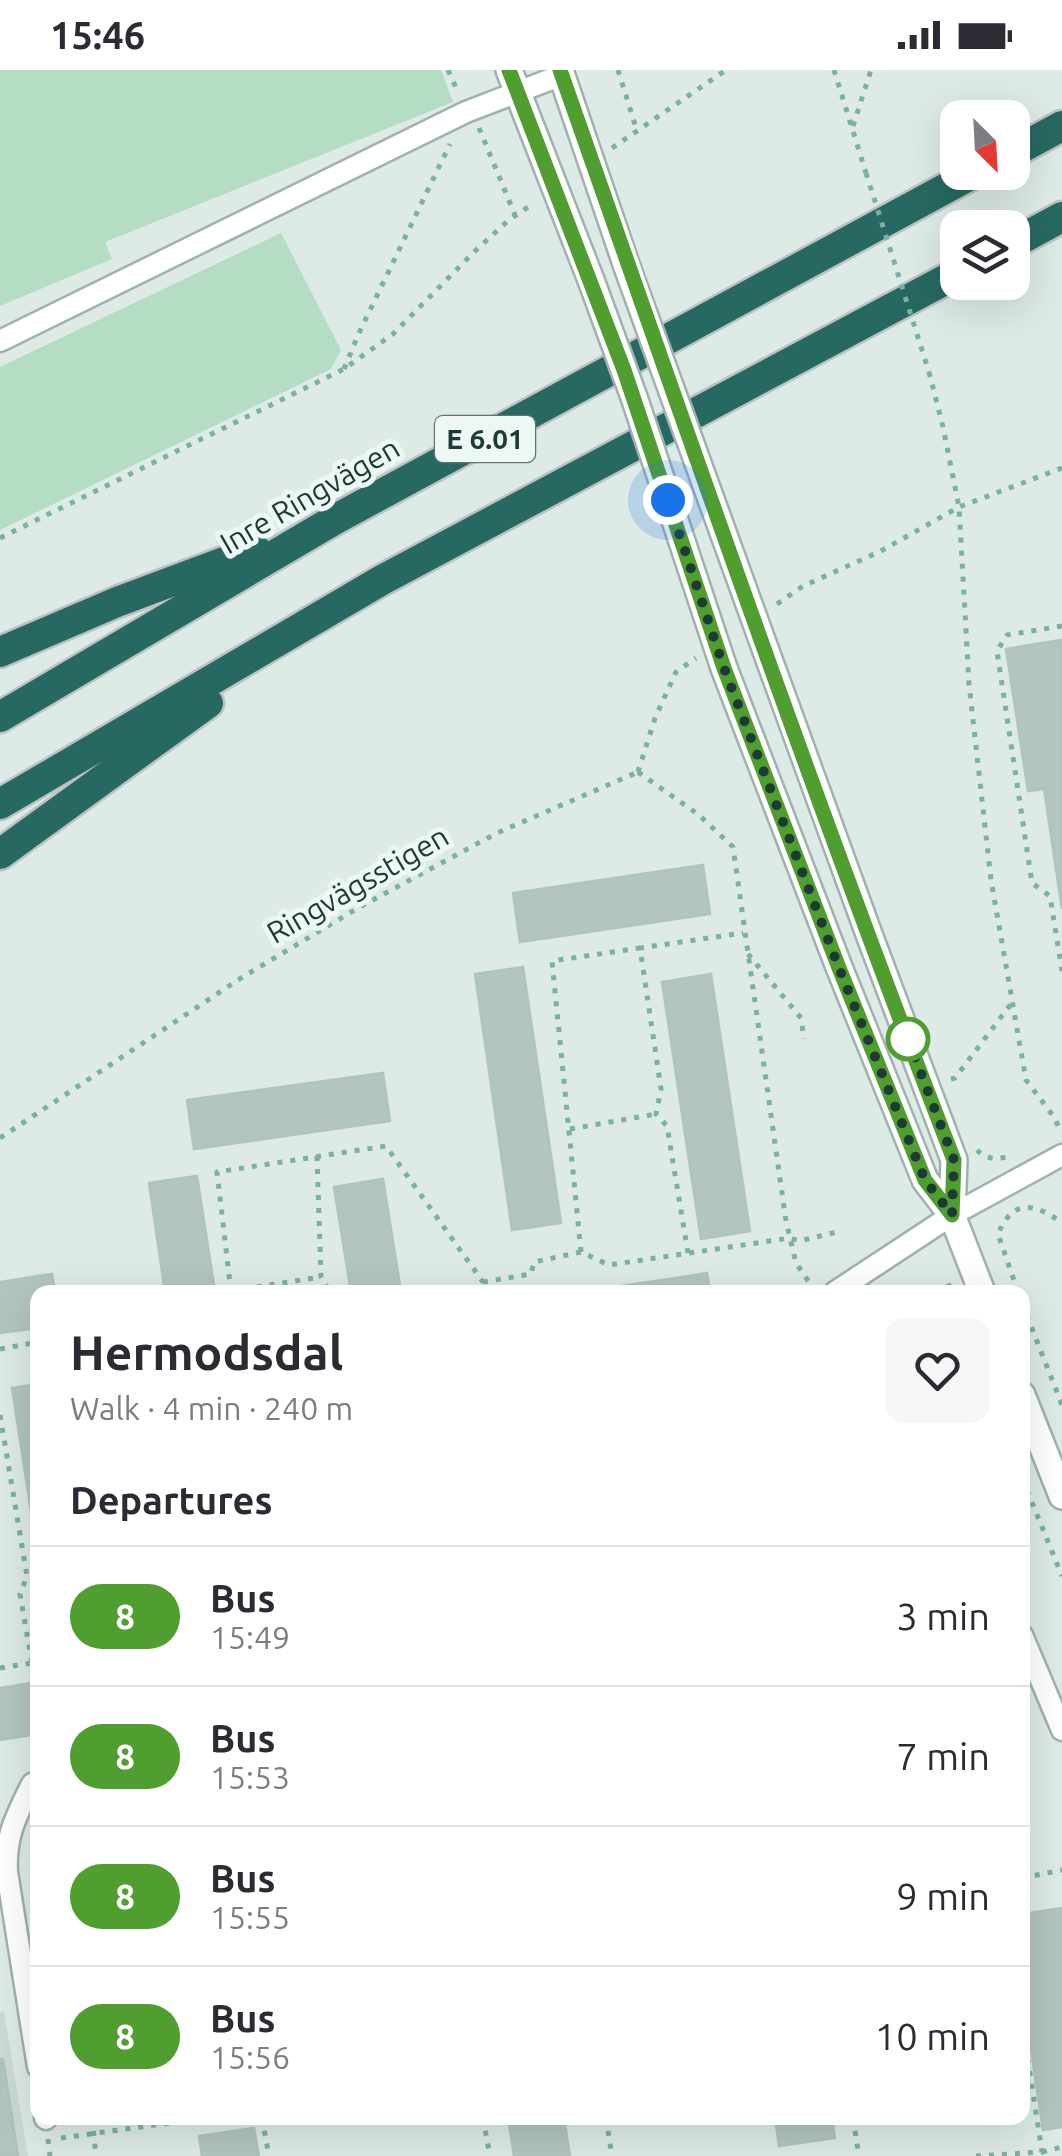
<!DOCTYPE html>
<meta charset="utf-8">
<style>
body{margin:0;font-family:Ubuntu,sans-serif;background:#f7f7f7;color:#2b2b33;height:100vh;display:flex;flex-direction:column;font-size:38px;white-space:nowrap}
*{box-sizing:border-box;margin:0}
p{font-size:32px;color:#7c7c81}
.icon{flex:none;width:55px;height:55px;fill:none;stroke:currentColor;stroke-width:2;stroke-linecap:round;stroke-linejoin:round}
.map{position:relative;flex:1;overflow:hidden}
.side{position:absolute;left:30px;top:1215px;width:1000px;height:840px;display:flex;flex-direction:column;background:#fff;border-radius:20px;box-shadow:0 10px 40px #0002}
.side>*{flex:none}
.badge{padding:0 20px;border-radius:32px;font-size:35px;line-height:65px}
.needle{width:65px;rotate:156deg}
.controls{position:absolute;left:940px;top:30px;display:grid;gap:20px}
.controls a{display:grid;place-items:center;width:90px;height:90px;border-radius:20px;background:#fff;box-shadow:0 10px 40px #0002;font-size:50px}
.you{position:absolute;width:50px;height:50px;margin:-25px;border:8px solid #fff;border-radius:50%;background:#1a73e8;box-shadow:0 0 0 15px #1a73e833}
.map>.badge{position:absolute;translate:-50% -50%;box-shadow:0 0 0 5px #fff}
h2{padding:0 40px;font-size:38px;line-height:90px}
.round{display:grid;place-items:center;flex:none;width:105px;height:105px;border-radius:20px;background:#f7f7f7}
.overview{display:flex;align-items:center;justify-content:space-between;height:170px;padding:0 40px}
h1{font-size:48px;font-weight:600;line-height:75px}
ul{padding:0;list-style:none}
li{display:flex;align-items:center;gap:30px;height:140px;padding:0 40px;border-top:2px solid #e1e1e2}
li div{flex:1}
li b{display:block;font-size:38px}
li em{font-style:normal}
li .badge{min-width:110px;font-weight:700;text-align:center}
.status{display:flex;justify-content:space-between;align-items:center;height:70px;padding:0 50px;background:#fff;direction:ltr}
.status svg{height:28px;fill:currentColor}
.map>svg:first-child{display:block}
.built{fill:#cbdad5}
.green{fill:#b4ddc3}
.building{fill:#b2c5bf;stroke:#afc4bd;stroke-width:2.5}
.lines{fill:none;stroke-linecap:round;stroke-linejoin:round}
.minor-casing{stroke:#a0b2ae;stroke-width:25}
.tertiary-casing{stroke:#a0b2ae;stroke-width:30}
.motorway-casing{stroke:#bcc4c3;stroke-width:35}
.path{stroke:#7bb0a5;stroke-width:5;stroke-dasharray:5 8;stroke-linecap:butt}
.minor{stroke:#fff;stroke-width:20}
.tertiary{stroke:#fff;stroke-width:25}
.motorway{stroke:#286862;stroke-width:30}
.tertiary-bridge-casing{stroke:#a0b2ae;stroke-width:30;stroke-linecap:butt}
.path-bridge{stroke:#7bb0a5;stroke-width:5;stroke-dasharray:5 8;stroke-linecap:butt}
.tertiary-bridge{stroke:#fff;stroke-width:25}
.line-casing{stroke:#fff;stroke-width:22}
.line{stroke:#509e2f;stroke-width:15}
.walk{stroke:#1e3a36;stroke-width:10;stroke-dasharray:0 18}
.stop-dot{fill:#fff;stroke:#509e2f;stroke-width:5}
.labels{text-anchor:middle;stroke-width:10;stroke-linejoin:round;paint-order:stroke}
.shield{fill:#edf7f3;stroke:#5c736f;stroke-width:2.5}
.shield-label{font-size:28px;font-weight:bold;fill:#1e3a36}
.street-label{font-size:30px;fill:#1e3a36;stroke:#edf7f3}
</style>
<div class="status"><b>15:46</b><svg viewBox="0 0 49 12"><path d="M0 12V9h3v3zM5 12V6h3v6zM10 12V3h3v9zM15 12V0h3v12zM26 1h20v11H26zM47 4h2v5h-2z"/></svg></div>
<div class="map">
<svg width="1062" height="2086" viewBox="0 0 1062 2086">
<rect width="100%" height="100%" fill="#ddeae6"/>
<path class="built" d="M4,1942l24,144h-28v-143z"/>
<g class="green">
<path d="M0,0h441l12,32 -348,140 7,17 -112,47z"/>
<path d="M281,163l60,117 -10,19 -331,161v-163z"/>
</g>
<g class="building">
<path d="M1061,570l1,9v260l-18,-120 -16,2 -22,-142z"/>
<path d="M703,795l7,49 -190,28 -7,-49z"/>
<path d="M523,897l38,256 -49,7 -37,-256z"/>
<path d="M711,904l39,257 -49,8 -39,-257z"/>
<path d="M383,1003l7,48 -196,28 -7,-49z"/>
<path d="M197,1106l18,116h-50l-16,-109z"/>
<path d="M383,1109l18,113h-50l-17,-105z"/>
<path d="M707,1203l3,19h-131l104,-15z"/>
<path d="M52,1204l3,18h-17v36l-38,5v-51z"/>
<path d="M38,1314v173l-26,-169z"/>
<path d="M38,1612v52l-38,6v-52z"/>
<path d="M1062,1838v219l-19,3 -21,-142v-74z"/>
<path d="M0,1989h3l15,97h-18z"/>
<path d="M508,2048h56l6,38h-56z"/>
<path d="M775,2048h57l3,20 -56,8z"/>
<path d="M254,2058l5,28h-57l-3,-20z"/>
</g>
<g class="lines">
<g class="minor-casing">
<g id="minor">
<path d="M0,271l466,-229 96,-37"/>
<path d="M835,1222l117,-77 110,-60"/>
<path d="M1022,1565l40,95"/>
<path d="M38,1711l-6,3c-16,32 -27,52 -25,88l31,195"/>
<path d="M45,2048l1,1"/>
</g>
</g>
<g class="tertiary-casing">
<g id="tertiary">
<path d="M509,0l82,210"/>
<path d="M560,0l67,197"/>
<path d="M766,581l104,286 84,223 -2,55"/>
<path d="M724,598l115,299 86,213 27,35 30,77"/>
<path d="M1022,1325l40,101"/>
</g>
</g>
<g class="motorway-casing">
<g id="motorway">
<path d="M1012,83l50,-27"/>
<path d="M1012,174l50,-27"/>
<path d="M0,582l117,-50 139,-52"/>
<path d="M0,647l334,-197 642,-348"/>
<path d="M0,734l382,-224 576,-307"/>
<path d="M0,784l208,-151"/>
</g>
</g>
<g class="path">
<path d="M448,0l9,20"/>
<path d="M618,0l19,61"/>
<path d="M834,0l32,103"/>
<path d="M853,56l18,-56"/>
<path d="M479,58l36,87"/>
<path d="M612,78l114,-78"/>
<path d="M344,299l15,-36 91,-189"/>
<path d="M929,302l14,55 16,80 10,177 22,196 35,200 28,37 7,15"/>
<path d="M0,468l344,-169 49,-35 82,-83 34,-31 25,-17"/>
<path d="M777,534l26,-18 76,-34 80,-45 103,-39"/>
<path d="M1062,556l-55,9 -10,16 35,232 18,13 12,75"/>
<path d="M638,702l61,43 34,32 53,374 10,42 17,25"/>
<path d="M638,702l17,-54 21,-46 20,-14"/>
<path d="M748,884l53,64 3,21"/>
<path d="M951,1009l4,-1 59,-78"/>
<path d="M570,1059l86,-15"/>
<path d="M0,1068l241,-160 117,-70 139,-75 141,-61"/>
<path d="M977,1080c10,10 18,9 31,7"/>
<path d="M317,1086l4,121 9,15"/>
<path d="M581,1182l-29,-291 88,-13"/>
<path d="M688,1183l-21,-127 -11,-12 5,-25 -21,-141 103,-15"/>
<path d="M483,1212l48,-8 3,-12 47,-10 28,13 181,-27 9,3 38,-9"/>
<path d="M231,1221l90,-14"/>
<path d="M231,1222l-14,-120 169,-26 97,136 2,10"/>
<path d="M935,1222l18,-8"/>
<path d="M1018,1222l-20,-58c15,-36 37,-31 64,-11"/>
<path d="M1022,1233l40,102"/>
<path d="M0,1279l38,-7"/>
<path d="M0,1345l27,161 -7,18 12,69"/>
<path d="M1022,1408l40,98"/>
<path d="M0,1598l38,-6"/>
<path d="M38,1776l-2,4 2,33"/>
<path d="M1022,1808l40,-8"/>
<path d="M92,2048l4,38"/>
<path d="M262,2048l7,38"/>
<path d="M483,2048l7,38"/>
<path d="M606,2048l6,38"/>
<path d="M853,2048l6,38"/>
<path d="M61,2068l144,-20"/>
<path d="M48,2069l2,17"/>
<path d="M1042,2082l20,-5"/>
<path d="M976,2086l66,-4 -20,-131"/>
</g>
<use href="#minor" class="minor"/>
<use href="#tertiary" class="tertiary"/>
<use href="#motorway" class="motorway"/>
<g class="tertiary-bridge-casing">
<g id="tertiary-bridge">
<path d="M627,197l139,384"/>
<path d="M591,210l44,120 89,268"/>
</g>
</g>
<path class="path-bridge" d="M866,103l63,199"/>
<use href="#tertiary-bridge" class="tertiary-bridge"/>
</g>
<g class="lines">
<g class="line-casing">
<path id="line" d="M509,0l115,300 100,298 115,300 86,212 27,35 2,-55c-140,-360 -266,-726 -394,-1090"/>
</g>
<use href="#line" class="line"/>
<path class="walk" d="M668,430l56,168 115,300 86,212 27,35 2,-55 -46,-121"/>
</g>
<circle class="stop-dot" cx="908" cy="969" r="20"/>
<g class="labels">
<rect class="shield" x="435" y="346" width="100" height="46" rx="8"/>
<g class="shield-label">
<text x="485" y="379">E 6.01</text>
</g>
<g class="street-label">
<text transform="translate(310 426) rotate(-30)" y="10">Inre Ringvägen</text>
<text transform="translate(358 815) rotate(-30)" y="10">Ringvägsstigen</text>
</g>
</g>
</svg>
<div class="controls">
<a><svg class="needle" viewBox="-14 -14 28 28"><path d="M0-13l5 13h-10z" fill="#e53935"/><path d="M0 13l5-13h-10z" fill="#7c7c81"/></svg></a>
<a><svg class="icon" aria-label="layers" viewBox="0 0 24 24"><path d="M12 4l9 5-9 5-9-5zM3 14l9 5 9-5"/></svg></a>
</div>
<div class="you" style="left:668px;top:430px"></div>
<section class="side">
<div class="overview"><div><h1>Hermodsdal</h1><p>Walk · 4 min · 240 m</p></div><a class="round"><svg class="icon" aria-label="heart" viewBox="0 0 24 24"><path d="M12 20l-8-8c-3-5 5-10 8-4 3-6 11-1 8 4z"/></svg></a></div>
<h2>Departures</h2>
<ul>
<li><span class="badge" style="background:#509e2f;color:#fff">8</span><div><b>Bus</b><p>15:49</p></div><em>3 min</em></li>
<li><span class="badge" style="background:#509e2f;color:#fff">8</span><div><b>Bus</b><p>15:53</p></div><em>7 min</em></li>
<li><span class="badge" style="background:#509e2f;color:#fff">8</span><div><b>Bus</b><p>15:55</p></div><em>9 min</em></li>
<li><span class="badge" style="background:#509e2f;color:#fff">8</span><div><b>Bus</b><p>15:56</p></div><em>10 min</em></li>
</ul>
</section>
</div>
